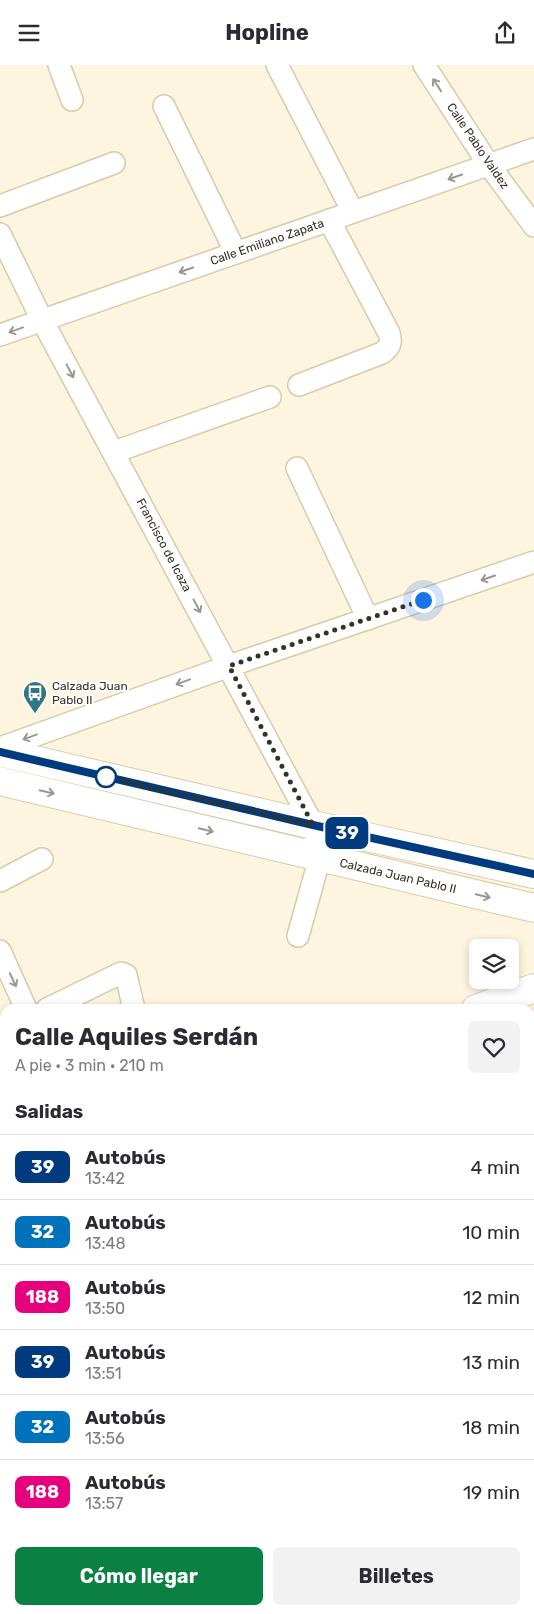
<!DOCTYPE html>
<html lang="es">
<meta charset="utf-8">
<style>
body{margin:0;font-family:Rubik,sans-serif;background:#f2f2f3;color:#2b2b33;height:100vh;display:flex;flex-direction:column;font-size:19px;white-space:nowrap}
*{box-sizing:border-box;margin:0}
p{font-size:16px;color:#7c7c81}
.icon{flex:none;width:28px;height:28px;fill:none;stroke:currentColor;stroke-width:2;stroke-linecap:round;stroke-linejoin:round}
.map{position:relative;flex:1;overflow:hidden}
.panel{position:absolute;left:0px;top:939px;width:535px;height:611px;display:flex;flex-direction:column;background:#fff;border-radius:15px 15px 0 0;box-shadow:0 2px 8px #0003}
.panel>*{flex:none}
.badge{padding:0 10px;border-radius:8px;font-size:18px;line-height:32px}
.controls{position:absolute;left:469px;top:874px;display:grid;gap:10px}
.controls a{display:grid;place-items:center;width:50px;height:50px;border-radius:8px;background:#fff;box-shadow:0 2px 8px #0003;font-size:25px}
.you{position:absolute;width:25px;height:25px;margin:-12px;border:4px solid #fff;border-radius:50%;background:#1a73e8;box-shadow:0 0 0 8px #1a73e833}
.map>.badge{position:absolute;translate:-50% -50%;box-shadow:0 0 0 2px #fff}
h2{padding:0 15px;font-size:19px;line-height:45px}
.round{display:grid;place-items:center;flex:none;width:52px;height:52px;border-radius:8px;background:#f2f2f3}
.overview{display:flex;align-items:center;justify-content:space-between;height:85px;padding:0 15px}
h1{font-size:24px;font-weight:700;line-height:38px}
.button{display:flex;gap:10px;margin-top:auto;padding:10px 15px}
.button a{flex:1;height:58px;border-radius:8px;background:#0b8043;color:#fff;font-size:20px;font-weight:700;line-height:58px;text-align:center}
.button a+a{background:#f2f2f3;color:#2b2b33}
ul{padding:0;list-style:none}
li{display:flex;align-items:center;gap:15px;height:65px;padding:0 15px;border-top:1px solid #e1e1e2}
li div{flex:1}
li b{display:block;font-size:19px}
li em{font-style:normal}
li .badge{min-width:55px;font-weight:700;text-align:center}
header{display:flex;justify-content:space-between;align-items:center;height:65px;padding:0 15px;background:#fff;font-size:22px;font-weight:700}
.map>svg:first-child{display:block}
.built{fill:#fdebc1}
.green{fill:#ebd295}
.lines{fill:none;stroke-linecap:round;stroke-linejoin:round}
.minor-casing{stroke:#d9caa8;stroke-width:24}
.major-casing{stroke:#d9caa8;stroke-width:30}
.path{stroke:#958d7d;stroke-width:3;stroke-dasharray:2.5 4;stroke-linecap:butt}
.minor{stroke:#fff;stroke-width:21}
.major{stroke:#fff;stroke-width:28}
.oneway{stroke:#9b9892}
.line-casing{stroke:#fff;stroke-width:11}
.line{stroke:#003b80;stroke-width:8}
.walk{stroke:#373124;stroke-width:5;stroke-dasharray:0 9}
.stop-dot{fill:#fff;stroke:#003b80;stroke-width:2.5}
.labels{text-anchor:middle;stroke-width:4;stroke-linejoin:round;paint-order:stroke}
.street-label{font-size:12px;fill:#373124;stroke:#fff}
.poi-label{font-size:12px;fill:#373124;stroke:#fff;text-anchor:start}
</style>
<header><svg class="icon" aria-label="menu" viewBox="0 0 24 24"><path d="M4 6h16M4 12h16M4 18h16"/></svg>Hopline<svg class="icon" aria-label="share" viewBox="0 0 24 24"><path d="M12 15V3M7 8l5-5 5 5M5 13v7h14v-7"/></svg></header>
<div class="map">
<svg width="534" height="1549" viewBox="0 0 534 1549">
<rect width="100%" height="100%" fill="#fef5e0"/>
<path class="built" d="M534,956v593h-534v-409l5,-2v407h525v-588z"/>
<g class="green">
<path d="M534,1000v103l-4,2v-103z"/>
<path d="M124,1545h251l-8,4h-241z"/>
</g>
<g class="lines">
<g class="minor-casing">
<g id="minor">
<path d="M59,0l13,35"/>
<path d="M277,0l76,147"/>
<path d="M424,0l65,100 45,61"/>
<path d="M164,41l72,147"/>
<path d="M0,141l114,-43"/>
<path d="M0,169l42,86 271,505 7,32 -22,79"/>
<path d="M0,270l534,-186"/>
<path d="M299,320l83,-32c8,-6 10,-10 7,-20l-60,-113"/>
<path d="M114,387l156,-55"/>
<path d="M297,403l71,151"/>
<path d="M0,683l229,-82 305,-104"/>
<path d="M0,816l42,-22"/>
<path d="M0,886l26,58"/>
<path d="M47,944l74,-36 5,2 8,34"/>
<path d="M0,1349l5,10"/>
<path d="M530,1412l4,9"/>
<path d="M530,1512l4,-2"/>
<path d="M74,1549l7,-4"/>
<path d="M454,1549l8,-4"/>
<path d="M527,1549l7,-4"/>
</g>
</g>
<g class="major-casing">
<g id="major">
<path d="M0,687l313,73 221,49"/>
<path d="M0,716l534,127"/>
<path d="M476,944l58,-21"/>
<path d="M0,1110l5,-2"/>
</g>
</g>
<path class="path" d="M417,1545l2,4"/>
<use href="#minor" class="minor"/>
<use href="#major" class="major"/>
</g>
<defs><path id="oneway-shaft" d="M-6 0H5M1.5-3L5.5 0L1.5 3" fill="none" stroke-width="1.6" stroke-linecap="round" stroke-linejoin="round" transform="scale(1.25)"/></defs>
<g class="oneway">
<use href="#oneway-shaft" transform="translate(437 20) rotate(-123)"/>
<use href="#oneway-shaft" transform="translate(455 112) rotate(161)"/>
<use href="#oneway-shaft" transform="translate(186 205) rotate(161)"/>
<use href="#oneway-shaft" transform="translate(16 265) rotate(160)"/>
<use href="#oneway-shaft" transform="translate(70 306) rotate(62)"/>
<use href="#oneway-shaft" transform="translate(488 513) rotate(161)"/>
<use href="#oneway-shaft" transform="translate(197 541) rotate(62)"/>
<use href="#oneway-shaft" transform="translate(183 617) rotate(160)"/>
<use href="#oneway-shaft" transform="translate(30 672) rotate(160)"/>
<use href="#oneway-shaft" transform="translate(47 727) rotate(13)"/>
<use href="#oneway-shaft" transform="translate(206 765) rotate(13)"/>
<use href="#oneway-shaft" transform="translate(483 831) rotate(13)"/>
<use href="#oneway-shaft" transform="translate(13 915) rotate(65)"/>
</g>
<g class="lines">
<g class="line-casing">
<path id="line" d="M0,687l313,73 221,49"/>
</g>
<use href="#line" class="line"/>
<path class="walk" d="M106,712l207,48 -84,-159 194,-66"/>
</g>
<defs>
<g id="bus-pin" transform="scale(1.25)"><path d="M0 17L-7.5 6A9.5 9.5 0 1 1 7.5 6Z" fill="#307683" stroke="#fff"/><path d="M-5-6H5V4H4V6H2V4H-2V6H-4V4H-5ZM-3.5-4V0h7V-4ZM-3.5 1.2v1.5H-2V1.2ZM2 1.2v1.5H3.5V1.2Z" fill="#fff"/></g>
</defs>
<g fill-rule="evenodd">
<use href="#bus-pin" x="35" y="628"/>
</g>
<circle class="stop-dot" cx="106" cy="712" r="10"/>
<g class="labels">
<g class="street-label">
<text transform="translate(478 81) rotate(56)" y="4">Calle Pablo Valdez</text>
<text transform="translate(267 177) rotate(-19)" y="4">Calle Emiliano Zapata</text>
<text transform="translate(164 480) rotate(62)" y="4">Francisco de Icaza</text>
<text transform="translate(398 811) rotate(13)" y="4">Calzada Juan Pablo II</text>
</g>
<g class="poi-label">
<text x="52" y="625">Calzada Juan<tspan x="52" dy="14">Pablo II</tspan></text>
</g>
</g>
</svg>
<div class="controls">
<a><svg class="icon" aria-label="layers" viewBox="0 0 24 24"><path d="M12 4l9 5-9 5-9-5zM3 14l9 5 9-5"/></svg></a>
</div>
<div class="you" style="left:423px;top:535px"></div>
<b class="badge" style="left:347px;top:768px;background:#003b80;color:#fff">39</b>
<section class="panel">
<div class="overview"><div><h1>Calle Aquiles Serdán</h1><p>A pie · 3 min · 210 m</p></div><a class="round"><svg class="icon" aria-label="heart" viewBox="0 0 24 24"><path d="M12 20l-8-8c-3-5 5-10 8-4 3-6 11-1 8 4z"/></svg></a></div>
<h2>Salidas</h2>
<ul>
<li><span class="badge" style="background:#003b80;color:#fff">39</span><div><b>Autobús</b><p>13:42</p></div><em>4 min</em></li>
<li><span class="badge" style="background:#0072bc;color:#fff">32</span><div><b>Autobús</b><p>13:48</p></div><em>10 min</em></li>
<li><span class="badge" style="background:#e6007e;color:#fff">188</span><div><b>Autobús</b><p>13:50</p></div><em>12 min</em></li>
<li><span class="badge" style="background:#003b80;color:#fff">39</span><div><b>Autobús</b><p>13:51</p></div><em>13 min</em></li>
<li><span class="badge" style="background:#0072bc;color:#fff">32</span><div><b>Autobús</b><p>13:56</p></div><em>18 min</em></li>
<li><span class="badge" style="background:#e6007e;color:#fff">188</span><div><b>Autobús</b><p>13:57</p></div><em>19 min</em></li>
</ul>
<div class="button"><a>Cómo llegar</a><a>Billetes</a></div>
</section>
</div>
